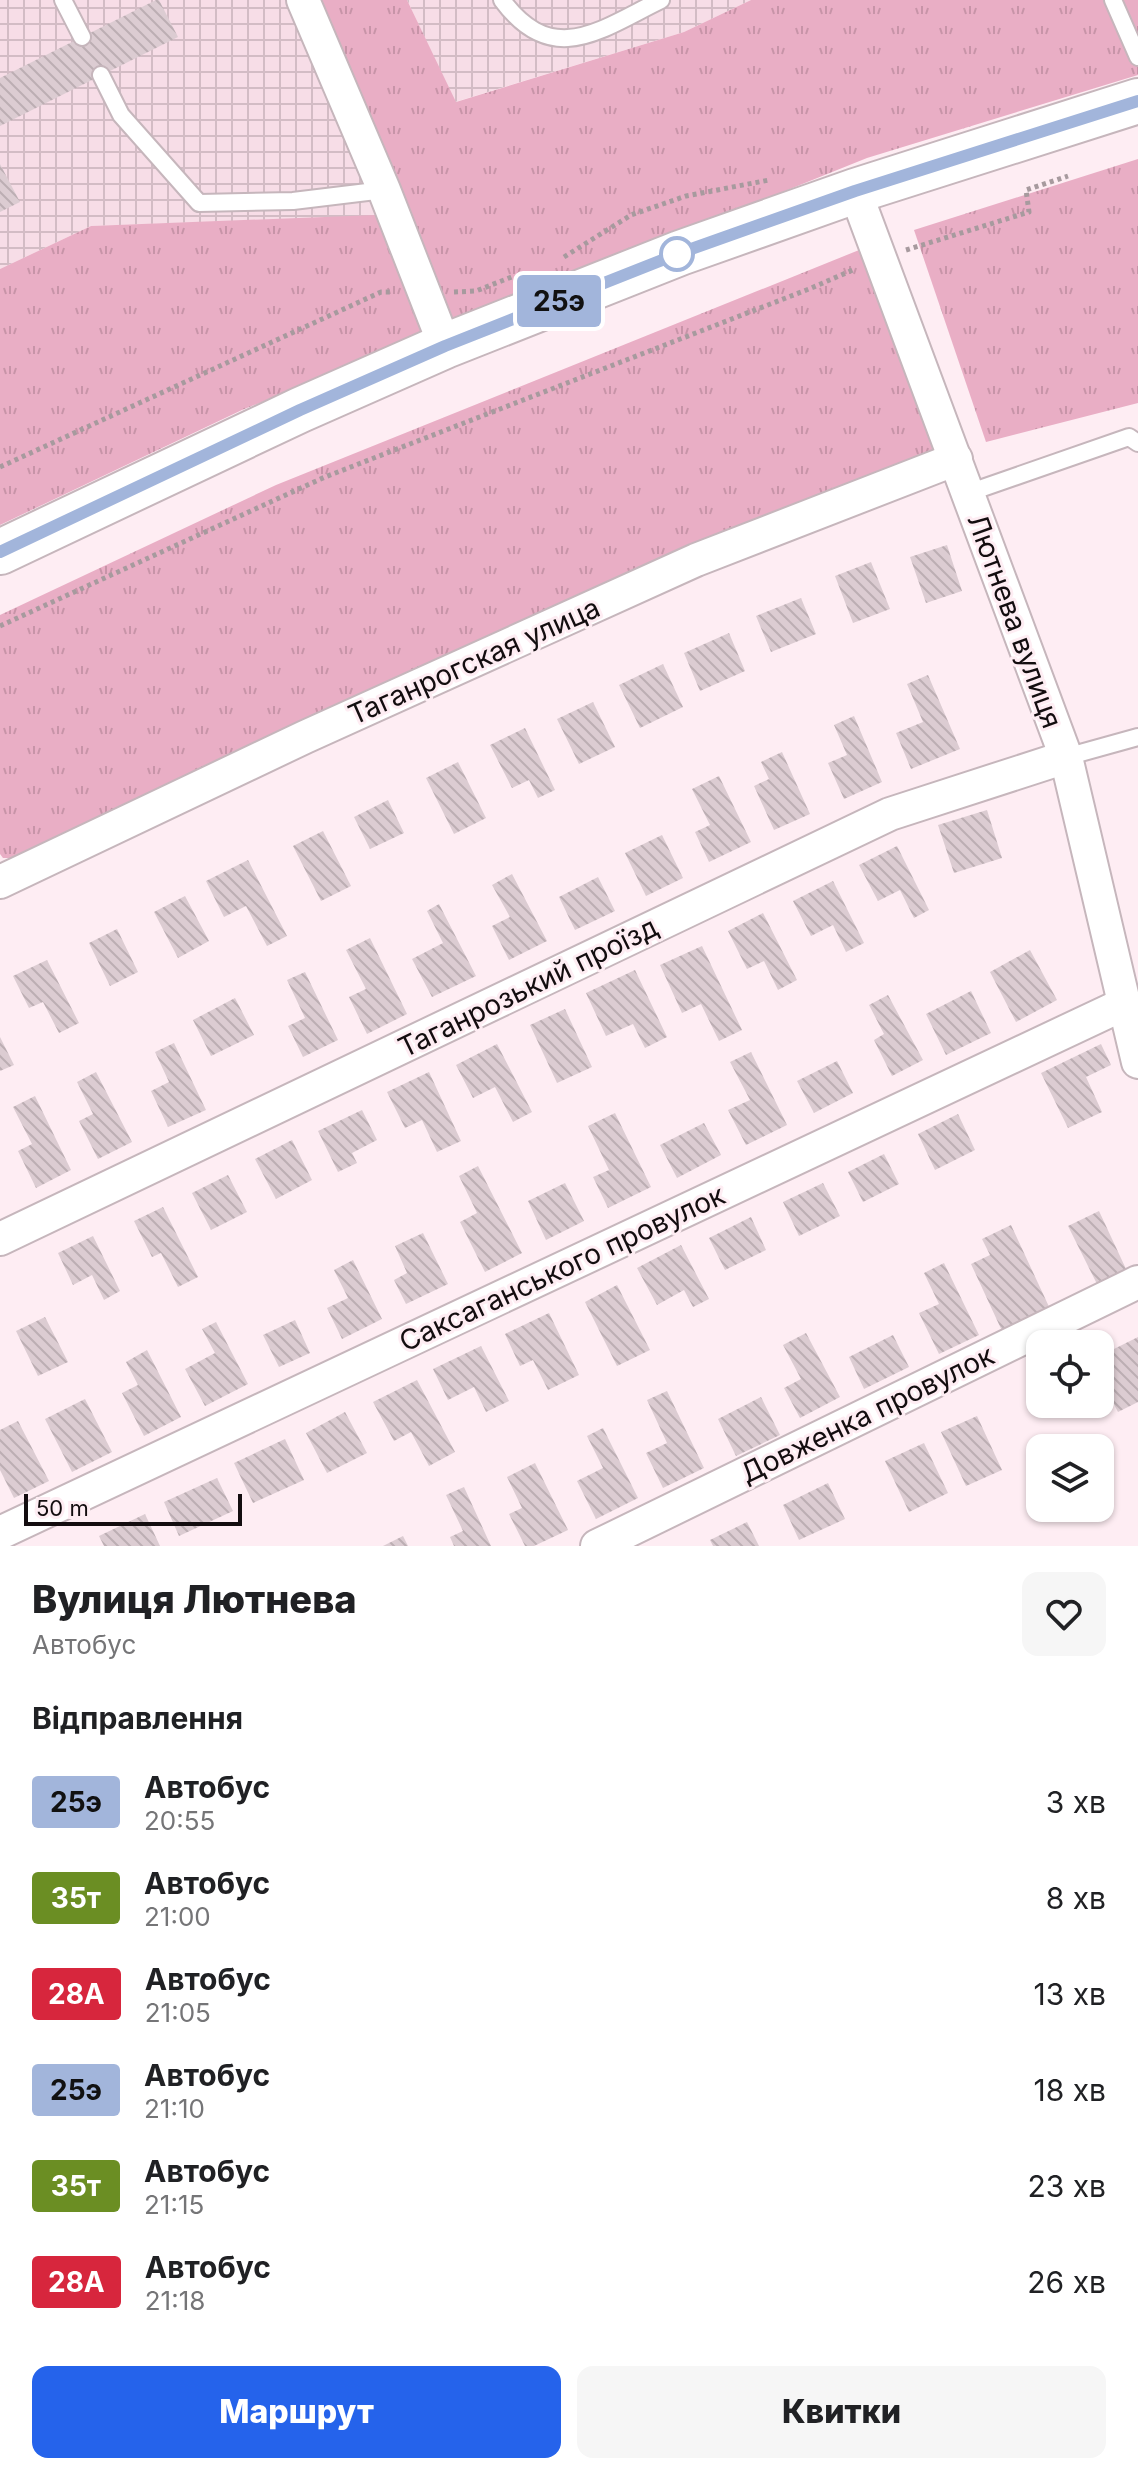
<!DOCTYPE html>
<html lang="uk">
<meta charset="utf-8">
<style>
body{margin:0;font-family:Inter,sans-serif;background:#f6f6f6;color:#202124;height:100vh;display:flex;flex-direction:column;font-size:30px;white-space:nowrap}
*{box-sizing:border-box;margin:0}
p{font-size:26px;color:#757577}
.icon{flex:none;width:44px;height:44px;fill:none;stroke:currentColor;stroke-width:2;stroke-linecap:round;stroke-linejoin:round}
.map{position:relative;height:1546px;overflow:hidden}
.details{display:flex;flex-direction:column;background:#fff;flex:1}
.details>*{flex:none}
.badge{padding:0 16px;border-radius:6px;font-size:28px;line-height:52px}
.fabs{position:absolute;left:1026px;top:1330px;display:grid;gap:16px}
.fabs a{display:grid;place-items:center;width:88px;height:88px;border-radius:16px;background:#fff;box-shadow:0 2px 6px #0004;font-size:40px}
.scale{position:absolute;left:24px;bottom:20px;width:218px;box-sizing:border-box;padding-left:8px;border:4px solid #130d0f;border-top:0;font-size:22px;line-height:28px;white-space:nowrap;color:#130d0f;-webkit-text-stroke:6px #feedf3;paint-order:stroke}
.map>.badge{position:absolute;translate:-50% -50%;box-shadow:0 0 0 4px #fff}
h2{padding:0 32px;font-size:30px;line-height:72px}
.round{display:grid;place-items:center;flex:none;width:84px;height:84px;border-radius:16px;background:#f6f6f6}
.summary{display:flex;align-items:center;justify-content:space-between;height:136px;padding:0 32px}
h1{font-size:38px;font-weight:800;line-height:60px}
.action{display:flex;gap:16px;margin-top:auto;padding:16px 32px}
.action a{flex:1;height:92px;border-radius:16px;background:#2563eb;color:#fff;font-size:32px;font-weight:800;line-height:92px;text-align:center}
.action a+a{background:#f6f6f6;color:#202124}
ul{padding:0;list-style:none}
li{display:flex;align-items:center;gap:24px;height:96px;padding:0 32px}
li div{flex:1}
li b{display:block;font-size:30px}
li em{font-style:normal}
li .badge{min-width:88px;font-weight:700;text-align:center}
.map>svg:first-child{display:block}
.industrial{fill:url(#industrial-grid)}
.grass{fill:url(#grass-tufts)}
.building{fill:url(#building-back-hatch)}
.lines{fill:none;stroke-linecap:round;stroke-linejoin:round}
.lane-casing{stroke:#c6b6bc;stroke-width:20}
.street-casing{stroke:#c6b6bc;stroke-width:36}
.highway-casing{stroke:#c6b6bc;stroke-width:48}
.path{stroke:#a79a9e;stroke-width:5;stroke-dasharray:4 4;stroke-linecap:butt}
.lane{stroke:#fff;stroke-width:16}
.street{stroke:#fff;stroke-width:32}
.highway{stroke:#fff;stroke-width:44}
.line-casing{stroke:#fff;stroke-width:18}
.line{stroke:#a2b5db;stroke-width:12}
.stop-dot{fill:#fff;stroke:#a2b5db;stroke-width:4}
.labels{text-anchor:middle;stroke-width:6;stroke-linejoin:round;paint-order:stroke}
.street-label{font-size:28px;fill:#130d0f;stroke:#feedf3}
</style>
<div class="map">
<svg width="1138" height="1546" viewBox="0 0 1138 1546">
<defs>
<pattern id="industrial-grid" width="8" height="8" patternUnits="userSpaceOnUse" patternTransform="scale(2)"><rect width="8" height="8" fill="#f7dde7"/><path d="M0 4h8M4 0v8" fill="none" stroke="#d3bcc5"/></pattern>
<pattern id="grass-tufts" width="24" height="20" patternUnits="userSpaceOnUse" patternTransform="scale(2)"><rect width="24" height="20" fill="#e9aec5"/><path d="M3 7l-1-3M5 7V3M7 7l1-3M15 17l-1-3M17 17v-4M19 17l1-3" fill="none" stroke="#c794a8"/></pattern>
<pattern id="building-back-hatch" width="6" height="6" patternUnits="userSpaceOnUse" patternTransform="scale(2)"><rect width="6" height="6" fill="#dcccd2"/><path d="M-1 5l2 2M0 0l6 6M5-1l2 2" fill="none" stroke="#bcaeb3"/></pattern>
</defs>
<rect width="100%" height="100%" fill="#feedf3"/>
<g class="industrial">
<path d="M0,0h298l103,215 -310,11 -91,43z"/>
<path d="M407,0h344l-67,32 -229,70z"/>
</g>
<g class="grass">
<path d="M298,0h109l49,102 228,-70 67,-32h387v75l-271,83 -625,252 -242,115v-256l91,-43 310,-12z"/>
<path d="M1138,159v244l-152,39 -72,-212z"/>
<path d="M874,244l74,212 -908,402h-37l-3,-4v-239l276,-130z"/>
</g>
<g class="building">
<path d="M156,0h3l19,37 -178,89v-48z"/>
<path d="M0,164l20,38 -20,10z"/>
<path d="M947,545l15,46 -36,12 -16,-46z"/>
<path d="M871,562l19,47 -37,14 -18,-47z"/>
<path d="M801,598l15,36 -45,18 -15,-36z"/>
<path d="M729,633l16,38 -45,20 -16,-38z"/>
<path d="M663,664l20,43 -43,21 -21,-43z"/>
<path d="M928,675l32,74 -49,20 -15,-36 27,-11 -16,-38z"/>
<path d="M593,702l22,45 -36,17 -22,-45z"/>
<path d="M854,716l28,66 -38,17 -16,-36 19,-8 -13,-30z"/>
<path d="M525,728l30,62 -17,8 -9,-18 -17,8 -22,-43z"/>
<path d="M782,752l28,62 -36,16 -20,-44 15,-7 -8,-17z"/>
<path d="M458,762l28,56 -32,16 -28,-56z"/>
<path d="M719,776l32,66 -42,20 -14,-30 15,-7 -18,-36z"/>
<path d="M388,800l16,33 -34,16 -16,-32z"/>
<path d="M987,810l15,48 -48,15 -16,-48z"/>
<path d="M323,831l28,55 -30,15 -28,-55z"/>
<path d="M662,835l21,43 -37,18 -21,-43z"/>
<path d="M897,846l32,64 -15,8 -14,-28 -22,11 -19,-36z"/>
<path d="M248,860l39,76 -20,10 -21,-40 -22,11 -18,-36z"/>
<path d="M512,874l35,67 -38,19 -17,-34 18,-9 -18,-32z"/>
<path d="M598,877l17,34 -40,19 -16,-33z"/>
<path d="M833,881l31,62 -18,9 -13,-27 -22,11 -18,-35z"/>
<path d="M185,896l24,45 -31,17 -24,-46z"/>
<path d="M439,904l37,72 -44,21 -20,-38 31,-16 -16,-32z"/>
<path d="M763,913l34,67 -19,10 -14,-29 -17,8 -19,-38z"/>
<path d="M117,929l21,43 -28,14 -21,-43z"/>
<path d="M370,938l37,76 -40,20 -18,-37 17,-8 -20,-39z"/>
<path d="M702,946l40,84 -23,11 -18,-37 -19,9 -22,-48z"/>
<path d="M1030,950l27,50 -41,22 -26,-50z"/>
<path d="M47,960l32,63 -20,10 -16,-31 -14,6 -16,-32z"/>
<path d="M635,970l32,67 -22,11 -12,-24 -27,12 -20,-43z"/>
<path d="M305,972l33,68 -35,17 -15,-31 17,-8 -18,-38z"/>
<path d="M971,991l20,42 -45,22 -20,-41z"/>
<path d="M888,995l35,65 -31,16 -18,-36 10,-6 -15,-29z"/>
<path d="M235,998l19,37 -43,21 -18,-36z"/>
<path d="M565,1009l27,58 -35,16 -27,-58z"/>
<path d="M0,1037l14,28 -14,6z"/>
<path d="M174,1043l32,67 -38,17 -17,-36 18,-9 -14,-30z"/>
<path d="M497,1044l35,68 -19,10 -18,-35 -22,11 -17,-33z"/>
<path d="M1101,1044l10,21 -25,12 16,35 -34,16 -27,-55z"/>
<path d="M751,1052l36,73 -41,20 -18,-35 22,-10 -20,-38z"/>
<path d="M837,1061l16,32 -39,20 -17,-32z"/>
<path d="M96,1072l36,70 -34,17 -19,-38 14,-7 -16,-32z"/>
<path d="M429,1072l32,69 -24,11 -15,-32 -17,8 -18,-36z"/>
<path d="M35,1096l36,74 -35,18 -18,-37 14,-7 -19,-37z"/>
<path d="M362,1110l15,30 -25,13 5,10 -19,9 -20,-41z"/>
<path d="M615,1113l36,74 -43,21 -15,-31 16,-7 -21,-44z"/>
<path d="M958,1114l17,36 -40,20 -17,-36z"/>
<path d="M704,1123l17,32 -44,23 -17,-33z"/>
<path d="M292,1140l20,40 -36,19 -21,-40z"/>
<path d="M884,1154l15,30 -36,18 -15,-30z"/>
<path d="M478,1166l44,87 -37,19 -25,-50 17,-9 -18,-37z"/>
<path d="M228,1175l19,37 -36,18 -19,-37z"/>
<path d="M565,1183l19,38 -38,19 -18,-39z"/>
<path d="M823,1183l17,33 -41,20 -16,-34z"/>
<path d="M163,1207l35,70 -20,10 -17,-34 -9,4 -18,-36z"/>
<path d="M1099,1211l27,58 -29,15 -29,-58z"/>
<path d="M751,1217l15,33 -41,20 -16,-32z"/>
<path d="M1011,1225l40,86 -48,22 -32,-69 19,-9 -8,-16z"/>
<path d="M423,1233l25,51 -42,20 -12,-24 13,-7 -12,-27z"/>
<path d="M93,1236l27,55 -16,9 -12,-25 -19,10 -15,-32z"/>
<path d="M681,1245l28,54 -16,8 -9,-17 -27,15 -20,-37z"/>
<path d="M353,1260l29,59 -40,20 -15,-31 21,-10 -14,-28z"/>
<path d="M944,1263l35,72 -40,19 -20,-41 20,-9 -15,-31z"/>
<path d="M617,1285l33,65 -33,16 -32,-64z"/>
<path d="M549,1313l30,62 -31,15 -15,-30 -13,6 -15,-32z"/>
<path d="M45,1317l23,45 -30,14 -22,-45z"/>
<path d="M295,1320l15,33 -31,14 -16,-32z"/>
<path d="M216,1322l32,62 -43,22 -20,-37 30,-16 -13,-24z"/>
<path d="M806,1333l34,64 -40,21 -16,-30 17,-9 -18,-34z"/>
<path d="M893,1335l16,32 -45,22 -15,-32z"/>
<path d="M1138,1337v65l-20,10 -15,-29 11,-5 -12,-23z"/>
<path d="M481,1346l28,55 -23,11 -12,-25 -26,13 -15,-31z"/>
<path d="M147,1350l34,67 -37,19 -22,-43 16,-8 -12,-23z"/>
<path d="M417,1380l38,72 -26,14 -18,-34 -17,9 -21,-39z"/>
<path d="M667,1391l37,77 -41,20 -17,-35 21,-10 -20,-43z"/>
<path d="M761,1397l19,38 -44,21 -18,-37z"/>
<path d="M85,1399l27,53 -40,20 -27,-53z"/>
<path d="M345,1412l22,41 -40,20 -21,-40z"/>
<path d="M977,1416l25,54 -36,16 -25,-54z"/>
<path d="M18,1421l31,60 -35,17 -14,-28v-40z"/>
<path d="M603,1428l35,70 -42,21 -19,-38 26,-13 -16,-32z"/>
<path d="M285,1439l19,41 -51,23 -19,-40z"/>
<path d="M924,1443l24,50 -39,19 -24,-51z"/>
<path d="M535,1463l33,67 -34,16h-9l-16,-32 13,-6 -15,-31z"/>
<path d="M217,1478l16,33 -54,25 -15,-34z"/>
<path d="M828,1483l17,36 -46,21 -16,-35z"/>
<path d="M464,1487l27,59h-37l-4,-9 13,-6 -17,-36z"/>
<path d="M145,1514l15,32h-56l-5,-10z"/>
<path d="M747,1522l12,24h-46l-3,-6z"/>
<path d="M403,1536l5,10h-25z"/>
</g>
<g class="lines">
<g class="lane-casing">
<g id="lane">
<path d="M63,0l19,37"/>
<path d="M502,0c51,69 99,29 159,0"/>
<path d="M1113,0l25,57"/>
<path d="M101,75l20,40 78,88 94,-2 91,-11"/>
<path d="M968,493l161,-56 9,6"/>
<path d="M1066,757l72,-20"/>
</g>
</g>
<g class="street-casing">
<g id="street">
<path d="M303,0l81,190 61,156"/>
<path d="M855,191l211,566 72,305"/>
<path d="M0,882l305,-145 391,-177 260,-101"/>
<path d="M0,1239l890,-425 176,-57"/>
<path d="M0,1533l1124,-529"/>
<path d="M597,1546l541,-264"/>
</g>
</g>
<g class="highway-casing">
<path id="highway" d="M0,552l300,-142 145,-64 235,-93 175,-62 283,-90"/>
</g>
<g class="path">
<path d="M906,250l123,-38 -3,-22 42,-14"/>
<path d="M564,257l67,-42 55,-19 83,-16"/>
<path d="M454,292l22,-1 38,-15"/>
<path d="M0,467l381,-175h11"/>
<path d="M0,626l325,-149 484,-188 46,-20"/>
</g>
<use href="#lane" class="lane"/>
<use href="#street" class="street"/>
<use href="#highway" class="highway"/>
</g>
<g class="lines">
<g class="line-casing">
<path id="line" d="M0,552l300,-142 145,-64 235,-93 175,-62 283,-90"/>
</g>
<use href="#line" class="line"/>
</g>
<circle class="stop-dot" cx="677" cy="254" r="16"/>
<g class="labels">
<g class="street-label">
<text transform="translate(1015 621) rotate(70)" y="10">Лютнева вулиця</text>
<text transform="translate(474 661) rotate(-24)" y="10">Таганрогская улица</text>
<text transform="translate(528 987) rotate(-26)" y="10">Таганрозький проїзд</text>
<text transform="translate(562 1268) rotate(-25)" y="10">Саксаганського провулок</text>
<text transform="translate(867 1414) rotate(-26)" y="10">Довженка провулок</text>
</g>
</g>
</svg>
<div class="fabs">
<a><svg class="icon" aria-label="locate" viewBox="0 0 24 24"><circle cx="12" cy="12" r="6"/><path d="M12 2v4M12 18v4M2 12h4M18 12h4"/></svg></a>
<a><svg class="icon" aria-label="layers" viewBox="0 0 24 24"><path d="M12 4l9 5-9 5-9-5zM3 14l9 5 9-5"/></svg></a>
</div>
<div class="scale">50 m</div>
<b class="badge" style="left:559px;top:301px;background:#a2b5db;color:#111">25э</b>
</div>
<section class="details">
<div class="summary"><div><h1>Вулиця Лютнева</h1><p>Автобус</p></div><a class="round"><svg class="icon" aria-label="heart" viewBox="0 0 24 24"><path d="M12 20l-8-8c-3-5 5-10 8-4 3-6 11-1 8 4z"/></svg></a></div>
<h2>Відправлення</h2>
<ul>
<li><span class="badge" style="background:#a2b5db;color:#111">25э</span><div><b>Автобус</b><p>20:55</p></div><em>3 хв</em></li>
<li><span class="badge" style="background:#6b8e23;color:#fff">35т</span><div><b>Автобус</b><p>21:00</p></div><em>8 хв</em></li>
<li><span class="badge" style="background:#d7263d;color:#fff">28А</span><div><b>Автобус</b><p>21:05</p></div><em>13 хв</em></li>
<li><span class="badge" style="background:#a2b5db;color:#111">25э</span><div><b>Автобус</b><p>21:10</p></div><em>18 хв</em></li>
<li><span class="badge" style="background:#6b8e23;color:#fff">35т</span><div><b>Автобус</b><p>21:15</p></div><em>23 хв</em></li>
<li><span class="badge" style="background:#d7263d;color:#fff">28А</span><div><b>Автобус</b><p>21:18</p></div><em>26 хв</em></li>
</ul>
<div class="action"><a>Маршрут</a><a>Квитки</a></div>
</section>
